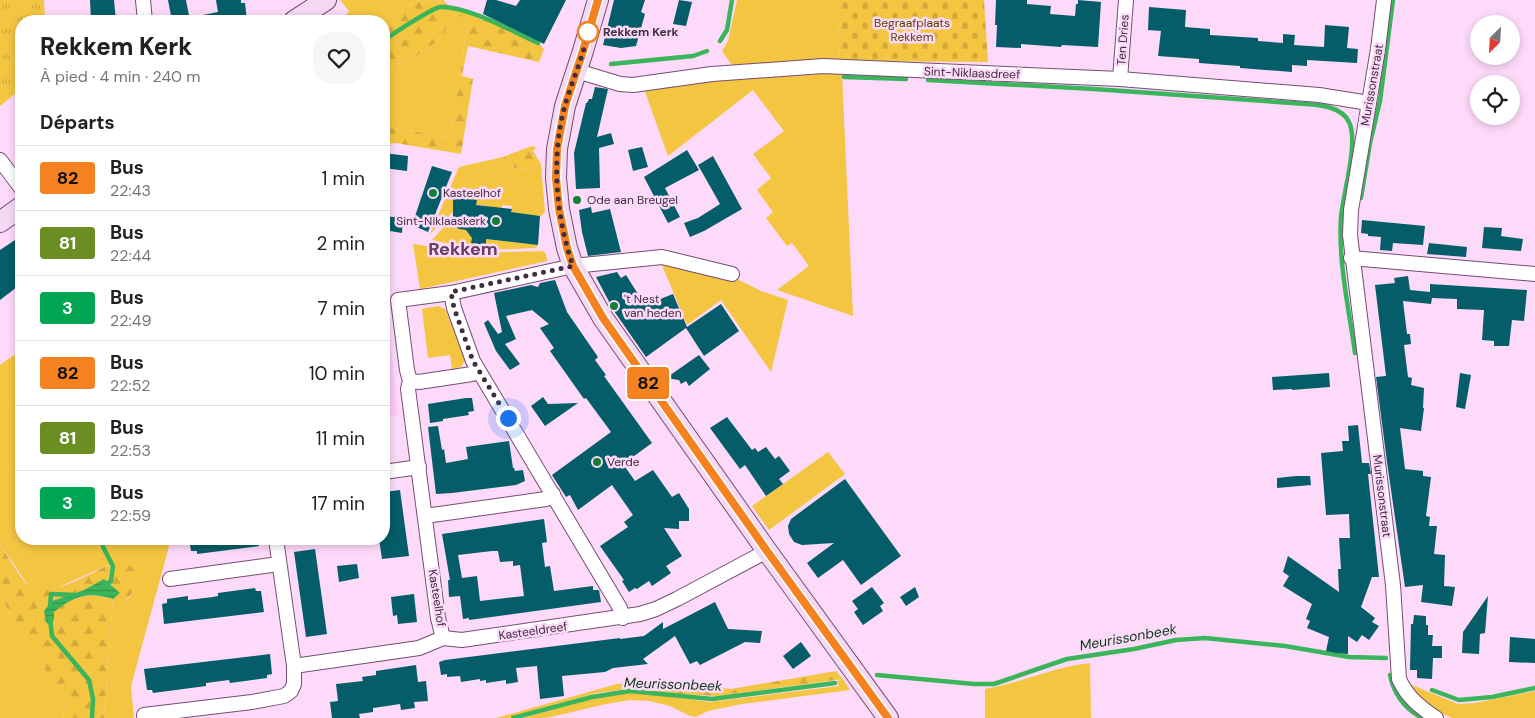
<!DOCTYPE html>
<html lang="fr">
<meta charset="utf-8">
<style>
body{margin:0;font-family:"DM Sans",sans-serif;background:#f6f6f6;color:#202124;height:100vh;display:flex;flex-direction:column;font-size:19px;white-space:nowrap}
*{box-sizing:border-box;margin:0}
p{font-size:16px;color:#757577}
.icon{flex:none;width:28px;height:28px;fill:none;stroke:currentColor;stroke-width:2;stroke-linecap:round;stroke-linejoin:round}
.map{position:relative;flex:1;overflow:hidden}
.side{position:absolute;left:15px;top:15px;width:375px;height:530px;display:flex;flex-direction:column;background:#fff;border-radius:20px;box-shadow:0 2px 8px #0003}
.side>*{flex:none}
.badge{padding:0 10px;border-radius:4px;font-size:18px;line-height:32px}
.needle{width:32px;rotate:204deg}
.fabs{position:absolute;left:1470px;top:15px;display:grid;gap:10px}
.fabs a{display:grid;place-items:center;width:50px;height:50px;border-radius:50%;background:#fff;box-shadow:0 2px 8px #0003;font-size:25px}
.you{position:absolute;width:25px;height:25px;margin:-12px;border:4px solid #fff;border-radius:50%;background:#1a73e8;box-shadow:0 0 0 8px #1a73e833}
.map>.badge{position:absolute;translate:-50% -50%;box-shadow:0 0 0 2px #fff}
h2{padding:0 25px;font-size:19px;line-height:45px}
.round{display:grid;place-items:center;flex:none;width:52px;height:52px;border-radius:20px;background:#f6f6f6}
.headline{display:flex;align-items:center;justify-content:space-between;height:85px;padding:0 25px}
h1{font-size:24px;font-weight:800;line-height:38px}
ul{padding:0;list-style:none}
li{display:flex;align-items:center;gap:15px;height:65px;padding:0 25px;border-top:1px solid #e0e0e0}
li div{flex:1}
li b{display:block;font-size:19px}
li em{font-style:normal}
li .badge{min-width:55px;font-weight:700;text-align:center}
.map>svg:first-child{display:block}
.built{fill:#fecafa}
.green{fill:#f3c540}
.forest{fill:url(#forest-firs)}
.cemetery{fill:url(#cemetery-stones)}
.park{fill:url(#park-tufts)}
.water{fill:url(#water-rules)}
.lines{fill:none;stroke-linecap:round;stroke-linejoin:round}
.stream{stroke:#3ab55b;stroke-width:4.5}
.building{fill:#045d68;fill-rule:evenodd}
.street-casing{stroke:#744e72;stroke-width:16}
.secondary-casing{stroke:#744e72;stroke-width:22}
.street{stroke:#fff;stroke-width:14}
.secondary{stroke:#f5d9f4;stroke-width:20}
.line-casing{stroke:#fff;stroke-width:11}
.line{stroke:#f58220;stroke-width:8}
.walk{stroke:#3f2e3e;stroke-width:5;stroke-dasharray:0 9}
.stop-dot{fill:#fff;stroke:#f58220;stroke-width:2.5}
.poi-dot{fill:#118037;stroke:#fdd9fa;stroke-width:2}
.labels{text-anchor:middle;stroke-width:5;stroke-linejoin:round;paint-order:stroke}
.park-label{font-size:12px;fill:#574302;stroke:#fdd9fa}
.stop-label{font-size:12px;font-weight:bold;fill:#3f2e3e;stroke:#fdd9fa;text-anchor:start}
.street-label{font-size:12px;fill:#3f2e3e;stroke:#fdd9fa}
.poi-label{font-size:12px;fill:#3f2e3e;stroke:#fdd9fa;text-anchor:start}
.water-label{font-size:14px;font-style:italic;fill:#0a3b18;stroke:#fdd9fa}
.district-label{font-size:18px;font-weight:bold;fill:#633e61;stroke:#fdd9fa}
</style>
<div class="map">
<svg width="1535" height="718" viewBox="0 0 1535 718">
<defs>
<pattern id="forest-firs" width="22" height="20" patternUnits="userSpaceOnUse" patternTransform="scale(1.25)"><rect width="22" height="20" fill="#f3c540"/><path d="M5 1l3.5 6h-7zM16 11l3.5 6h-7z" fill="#d1aa39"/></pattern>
<pattern id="cemetery-stones" width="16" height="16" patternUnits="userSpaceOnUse" patternTransform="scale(1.25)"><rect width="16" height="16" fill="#f3c540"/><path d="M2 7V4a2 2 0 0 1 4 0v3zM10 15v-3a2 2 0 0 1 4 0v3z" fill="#d1aa39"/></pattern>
<pattern id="park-tufts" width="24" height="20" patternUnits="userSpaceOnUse" patternTransform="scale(1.25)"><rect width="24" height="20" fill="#f3c540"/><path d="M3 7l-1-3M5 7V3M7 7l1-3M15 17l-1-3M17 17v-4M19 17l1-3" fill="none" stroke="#d1aa39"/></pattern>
<pattern id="water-rules" width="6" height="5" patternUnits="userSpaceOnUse" patternTransform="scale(1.25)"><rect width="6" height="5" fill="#3ab55b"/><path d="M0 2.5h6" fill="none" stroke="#32944d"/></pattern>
</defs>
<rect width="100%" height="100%" fill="#fdd9fa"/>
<path class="built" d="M384,301l3,6 11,108 -14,2z"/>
<g class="green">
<path d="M340,0h104l2,4 -9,-4 -23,2 -31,19h-40l6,-10z"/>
<path d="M737,0h100l3,61 -108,4 -10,-14 6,-10z"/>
<path d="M454,14l14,6 -18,118 -66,-12v-60l24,-4 28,-20 8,-9z"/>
<path d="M786,74h56l11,242 -76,-26 32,-24 -17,-23 -5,3 -21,-28 7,-6 -16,-22 14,-12 -18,-24 31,-23 -31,-41 -85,66 -24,-67 85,-10z"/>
<path d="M503,157c10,17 23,12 38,7l4,48 -4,4 -30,-3 1,-7 -10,-1 -1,7 -12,-1v-5l-13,-1v-5l-20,-3 -1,13 -25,24 29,-67z"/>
<path d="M453,217v8l6,4 10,1 3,5v8l13,2 1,-6 52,6 -2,3 -49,2 -16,-1 -39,-9z"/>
<path d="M413,244l61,9 69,-2 3,3 1,7 -127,28z"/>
<path d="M661,263l76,16 24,12 27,9 -17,72 -50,-72 -34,25z"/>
<path d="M438,306l7,3 21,50 -5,8 -9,2 -2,-14 -22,3 -6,-49z"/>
<path d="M21,350v189h102l8,3 4,-3h36l-40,147 3,32h-30l9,-119 7,-6 6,7 9,-9 -23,-28 -55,25 -17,4 -10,-4 -30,-44v-179z"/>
<path d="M828,452l17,22 -76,56 -17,-24z"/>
<path d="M0,596l65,107 -2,15h-63z"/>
<path d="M1090,663l1,55h-106v-29c36,-6 68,-22 105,-26z"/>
<path d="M843,679l7,11 -108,14 -34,7 -12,6 -6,-1 -20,-10 -20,-5 -20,-1 -24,4 -60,14h-23l67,-19 39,-6 21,1 60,8 129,-16 -2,-5z"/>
<path d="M647,682l17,2 -2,9 -33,-4 -32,4 -90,25h-11l121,-34z"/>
<path d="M1409,684l49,20 17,-1 60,-12v27h-83l-15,-7 -19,-12z"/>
</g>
<g class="forest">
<path d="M437,0l46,20 5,1 50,22 6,6 -5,13 -71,-16 -6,30 11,3 -12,75 -65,-11 -12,1v-18l66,12 18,-118 -14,-6 -10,19 -8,9 -28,20 -24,4 -1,-45 31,-19z"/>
<path d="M532,146l4,1 -3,4 8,13c-15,5 -28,10 -38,-7z"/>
<path d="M0,544c6,9 23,39 31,44 17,11 62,-16 79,-24l5,-5c11,2 17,8 25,16l-5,16 -10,9 -21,-20 -20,10 -32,11 1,11c21,-16 35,-21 60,-13l-9,119h-41l2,-15 -65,-107z"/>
<path d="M836,671l7,8 -125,17 -56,-3 2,-9 67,5z"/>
</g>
<path class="cemetery" d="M837,0h147l4,62 -148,-1z"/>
<path class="park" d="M0,0h44l1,21h-24v68l-21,17z"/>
<path class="water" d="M104,579l16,14 -7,6c-25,-8 -39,-3 -59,13v8l-5,5 -3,-3 -2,-11 8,-10 32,-11z"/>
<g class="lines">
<g class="stream">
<path d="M384,41c6,-6 49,-33 56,-34 28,-1 72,24 98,36"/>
<path d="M720,41l7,-11 5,-30"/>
<path d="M611,64l82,-8 14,-5"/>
<path d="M844,77l62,2"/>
<path d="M928,80l166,9 212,15c15,1 36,3 43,18 10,20 -6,72 -8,95 -3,45 8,92 14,136"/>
<path d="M1361,198l9,-55 10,-42 13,-101"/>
<path d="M103,539v8l10,19 -2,15 -8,5"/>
<path d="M50,607l1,-13 24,1"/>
<path d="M50,618l2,18 37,44 4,19 -1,19"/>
<path d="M877,675l97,9h20l73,-25 67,-10 42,-9 29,-2 80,8 64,11 37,1"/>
<path d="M1390,675c4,20 14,33 32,43"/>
<path d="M1432,690l27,10 33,-3 43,-9"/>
<path d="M513,718l79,-21 38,-6 82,8 123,-16"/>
</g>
</g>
<g class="building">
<path d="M90,0h24l2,21h-25z"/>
<path d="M168,0h18l4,21h-18z"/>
<path d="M216,0h25v3h4l2,18h-49v-5l20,-4z"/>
<path d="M487,0h9l20,6 4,-6h46l-22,44 -61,-30z"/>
<path d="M614,0h31l-4,12 4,2 -9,32 -15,2 -18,-3z"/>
<path d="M679,0l13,2 -6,24 -13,-2z"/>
<path d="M996,0h31v4l24,2 -1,8 25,2 1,-12h2v-4l23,2 -3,45 -36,-2 -1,2 -40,-3v4l-25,-1 1,-22h-2z"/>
<path d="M1149,7l37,3 -1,17 25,2v6l48,3v3l25,2v-9l12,1 -1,10 30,2 1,-22 24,2 -2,21 11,1 -1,14 -50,-3v6l-15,-1v7l-52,-4v-2l-41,-3v-4l-41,-3 3,-25 -13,-1z"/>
<path d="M595,87l13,2 -11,48 14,-4 3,11 -15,4 1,40 -24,1 -2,-36 12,-50h1l2,-4h3z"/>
<path d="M642,147l6,20 -15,4 -5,-21z"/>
<path d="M687,150l12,20 -34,18 15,29 -12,6 -24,-46z"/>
<path d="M384,153l24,3 -1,15 -23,-3z"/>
<path d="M713,156l29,53 -38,22 -14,6 -6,-14 14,-5 22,-14 -22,-39z"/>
<path d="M432,166l20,6 -24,60 -16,-7z"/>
<path d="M453,197l24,3 -1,5 36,4 -1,3 29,4 -2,29 -52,-6v6l-15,-2 1,-5 -6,-8 -7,-1 -6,-4z"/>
<path d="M591,207l1,6 18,-4 11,43 -33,4 -6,-24 -3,-22z"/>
<path d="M384,216l19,2 -1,15 -18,-3z"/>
<path d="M1362,220l63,6 -2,19 -30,-2 -1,8 -12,-1 1,-13 -13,-1v-2l-7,-1z"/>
<path d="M1484,227l18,1 -1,8 22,3 -2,12 -39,-3z"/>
<path d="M21,236v48l-21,16v-50z"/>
<path d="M1429,243l38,4 -1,10 -39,-3z"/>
<path d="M617,272l4,6 5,-3 19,30 28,-11 14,33 34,-23 18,27 -35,25 -18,-28 -40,29 -32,-46 -18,-34z"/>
<path d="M1408,276l2,14 20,2v-8l97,6 -3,31 -12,-1 -3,26h-15v-5l-12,-1 2,-30 -27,-1v-10l-25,-1 -1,6 -28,-3 4,33h3l1,10 -7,1 4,32 4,1 -1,7 13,3 -1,20h1l-3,23 -21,-3 5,41 18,2v5l8,1 -5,39 4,1 -1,9h8l-3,28 11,1 -1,31 11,1 -3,19 -31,-4 2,-17 -18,2 -18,-125 -11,-85 10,-1 -11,-91 20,-2 -1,-5z"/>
<path d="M555,280l12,32 31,45 -3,3 11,15 -2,1 48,67 -29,21 12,17 18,-11 19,27 7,-4 10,16v12h-10v8l-15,-1 18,28 -16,10 5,7 -19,13 -3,-5 -12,8 -2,-1 -6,4 -7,-11 2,-1 -24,-34 28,-19 -4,-5 9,-7 -21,-30 -34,25 -8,-15 -4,2 -14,-22 59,-43 -25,-34 -2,1 -34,-48 4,-3 -14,-20 9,-4 -17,-14 -26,6 10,23 -11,5 15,20 -10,6 -14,-19 -12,-28 4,-3 10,14 4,-2 -8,-39 37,-8 7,2 2,-4z"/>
<path d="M699,355l11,14 -21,17 -3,-5 -5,3 -2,-4 -13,-2z"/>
<path d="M1329,373l1,14 -38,3v-1l-19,1 -1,-13z"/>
<path d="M1460,373l11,2 -6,34 -9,-2z"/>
<path d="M543,397l5,7 30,-1 -33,23 -14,-20z"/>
<path d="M466,398h6l2,13 -6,1 1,3 -26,4v2l-13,2 -2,-19z"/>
<path d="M727,417l25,33 3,-2 3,4 8,-5 9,12 4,-3 11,15 -11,8 4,5 -17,12 -21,-31 -5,4 -30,-41z"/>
<path d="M1358,425l4,38h7l2,11h-3l11,103h-7l-11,30 14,11 -3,4 7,4 -10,14 -7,-5 -5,7 -9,-6v18l-12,-1 -10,-2 3,-14 -22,-9 3,-7 -4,-2 6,-15 -29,-18 6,-10 -6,-4 5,-16 51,36 -1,-23h3l-2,-31h11l-1,-24 -23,1 -5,-62 22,-2 -1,-10h7l-1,-15z"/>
<path d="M438,426l4,24 2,-1 2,14 22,-4 -2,-12 43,-6 4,27h1l1,3 8,-1 2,11 -9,4 -64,8 -16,1 -8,-67z"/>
<path d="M1296,476h14l1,9 -34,3v-10z"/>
<path d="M845,479l56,77 -40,29 -18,-25 -25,18 -11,-15 27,-20 -32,2 -8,-3 -5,-8 -1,-8 3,-7z"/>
<path d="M400,490l9,66 -27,3 -3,-20h5v-47z"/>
<path d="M544,519l3,23 -5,1 3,24 5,-1 4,25 39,-5v4h6l2,12 -132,18v-2l-6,1 -3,-23 -11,1 -1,-17h2l-8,-46zM492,551h6l2,11 13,-1v5l7,-1 4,31 -44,5 -3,-25 -15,2 -4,-23z"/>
<path d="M189,539h69l1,7 -62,8v-3h-6z"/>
<path d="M315,549l12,85 -21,3 -12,-85z"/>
<path d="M357,564l2,14 -20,4 -2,-16z"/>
<path d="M872,587l12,16 -4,3 3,5 -20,14 -9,-13 4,-3 -6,-8z"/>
<path d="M915,587l4,10 -13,9 -6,-9z"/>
<path d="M255,588l1,3h5l3,21 -100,12 -2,-20 5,-1v-4l21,-3v4l25,-3 5,-1v-3z"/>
<path d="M414,594l3,28 -19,2 -1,-9 -4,1 -2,-19z"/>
<path d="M1488,596l-3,37 -5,1 -1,20 -17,-1 1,-21z"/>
<path d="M715,602l13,27 34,2 -2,12 -15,-1 -45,23 -3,-4 -7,3 -15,-28 -32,23 5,5 -35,4 -8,4 -43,4 2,20 -24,3 -3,-33 -21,2 2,14 -12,2v-4l-20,3v-3l-6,1v-2l-19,3 -1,-6 -13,1v-3l-6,1 -2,-13 6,-2 175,-22v1l24,-3 19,-14v7z"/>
<path d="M1414,615l12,1v9h2v10h5l-1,11h10v12h-9l-1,21 -15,-1v-8h-7l1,-46h2z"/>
<path d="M1510,637l25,2v24l-26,-1z"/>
<path d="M801,642l10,14 -18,13 -10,-13z"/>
<path d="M270,654l2,20 -5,1v3l-37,5 -1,-3 -23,3v3l-53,7 -1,-3h-5l-3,-21z"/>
<path d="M416,665l2,17 8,-1 2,20 -14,1 1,6 -14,2 -1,-6 -13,2 -14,2v4l-14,2 1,4h-28l-2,-16 8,-1 -2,-17 27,-3 -1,-4 14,-2v-4z"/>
</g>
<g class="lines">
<g class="street-casing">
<g id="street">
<path d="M143,0l2,21"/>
<path d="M1384,0l-6,49 -27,161 -1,25 43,350 6,94c8,18 21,28 37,39"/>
<path d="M577,71l43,13 13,1 79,-11 111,-8 297,13 199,16 50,8"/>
<path d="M1120,79l6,-79"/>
<path d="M0,160l21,28"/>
<path d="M1351,258l184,16"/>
<path d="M451,293l3,15 19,53 147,247 3,10"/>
<path d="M410,381l9,1 53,-8 6,-3"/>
<path d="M384,472l35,-5"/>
<path d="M425,516l121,-17 7,-5"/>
<path d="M170,579l109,-15"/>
<path d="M443,638l-5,-20 -30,-229 2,-8 -3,-11 -9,-70 53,-7 122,-27 89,-9 70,17"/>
<path d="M443,638l19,2 178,-26 16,-5 21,-10 90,-48"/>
<path d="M294,666l125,-18 24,-10"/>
<path d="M144,715l108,-13 32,-6 7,-5 3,-7v-18l-18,-127"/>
</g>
</g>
<g class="secondary-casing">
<g id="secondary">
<path d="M598,0l-15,51 -18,55 -8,43 -1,29 3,31 8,39 6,18 30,52 164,233 121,167"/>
<path d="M294,21l32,-21"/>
<path d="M0,222l21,-15"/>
</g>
</g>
<use href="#street" class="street"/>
<use href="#secondary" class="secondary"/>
</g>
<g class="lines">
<g class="line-casing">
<path id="line" d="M598,0l-15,51 -18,55 -8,43 -1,29 3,31 8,39 6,18 30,52 164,233 121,167"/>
</g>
<use href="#line" class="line"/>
<path class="walk" d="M508,418l-35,-57 -19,-53 -3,-16 122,-26c-17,-50 -22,-106 -9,-157 7,-26 19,-51 24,-77"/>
</g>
<circle class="stop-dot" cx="588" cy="32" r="10"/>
<g class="poi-dot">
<circle cx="433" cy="193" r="5"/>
<circle cx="577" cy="200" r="5"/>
<circle cx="496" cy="221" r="5"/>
<circle cx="614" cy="306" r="5"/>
<circle cx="597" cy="462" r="5"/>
</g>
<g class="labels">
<g class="park-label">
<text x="912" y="27">Begraafplaats<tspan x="912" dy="14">Rekkem</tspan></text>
</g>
<g class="stop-label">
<text x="603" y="36">Rekkem Kerk</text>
</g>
<g class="street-label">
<text transform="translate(1123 40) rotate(-86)" y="4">Ten Dries</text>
<text transform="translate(972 73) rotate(2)" y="4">Sint-Niklaasdreef</text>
<text transform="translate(1372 85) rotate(-80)" y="4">Murissonstraat</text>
<text transform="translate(1382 496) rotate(83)" y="4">Murissonstraat</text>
<text transform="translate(437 598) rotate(81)" y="4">Kasteelhof</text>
<text transform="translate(533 631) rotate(-8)" y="4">Kasteeldreef</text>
</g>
<g class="poi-label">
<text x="443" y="197">Kasteelhof</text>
<text x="587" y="204">Ode aan Breugel</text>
<text x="486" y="225" text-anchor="end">Sint-Niklaaskerk</text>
<text x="624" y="303">'t Nest<tspan x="624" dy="14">van heden</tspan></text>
<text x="607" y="466">Verde</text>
</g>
<g class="water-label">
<text transform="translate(1128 637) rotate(-10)" y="5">Meurissonbeek</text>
<text transform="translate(673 684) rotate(2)" y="5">Meurissonbeek</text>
</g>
<g class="district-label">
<text x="463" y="255">Rekkem</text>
</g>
</g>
</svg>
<div class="fabs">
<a><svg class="needle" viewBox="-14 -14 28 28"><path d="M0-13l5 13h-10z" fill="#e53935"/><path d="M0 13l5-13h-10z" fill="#757577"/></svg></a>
<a><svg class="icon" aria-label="locate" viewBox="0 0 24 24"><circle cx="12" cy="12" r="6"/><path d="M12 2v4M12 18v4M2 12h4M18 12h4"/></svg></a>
</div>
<div class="you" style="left:508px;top:418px"></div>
<b class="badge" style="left:648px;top:383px;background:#f58220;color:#111">82</b>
<section class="side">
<div class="headline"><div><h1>Rekkem Kerk</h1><p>À pied · 4 min · 240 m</p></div><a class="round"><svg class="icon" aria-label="heart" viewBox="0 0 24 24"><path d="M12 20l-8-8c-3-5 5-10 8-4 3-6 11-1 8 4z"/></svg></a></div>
<h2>Départs</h2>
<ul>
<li><span class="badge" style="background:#f58220;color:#111">82</span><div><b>Bus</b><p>22:43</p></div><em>1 min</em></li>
<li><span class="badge" style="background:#6b8e23;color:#fff">81</span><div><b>Bus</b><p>22:44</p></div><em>2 min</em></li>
<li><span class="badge" style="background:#00a651;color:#fff">3</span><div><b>Bus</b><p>22:49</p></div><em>7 min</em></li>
<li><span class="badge" style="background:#f58220;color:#111">82</span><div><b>Bus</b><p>22:52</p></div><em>10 min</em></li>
<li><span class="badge" style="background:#6b8e23;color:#fff">81</span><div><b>Bus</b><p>22:53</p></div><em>11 min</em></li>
<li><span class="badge" style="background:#00a651;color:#fff">3</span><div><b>Bus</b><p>22:59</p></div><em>17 min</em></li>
</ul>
</section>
</div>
